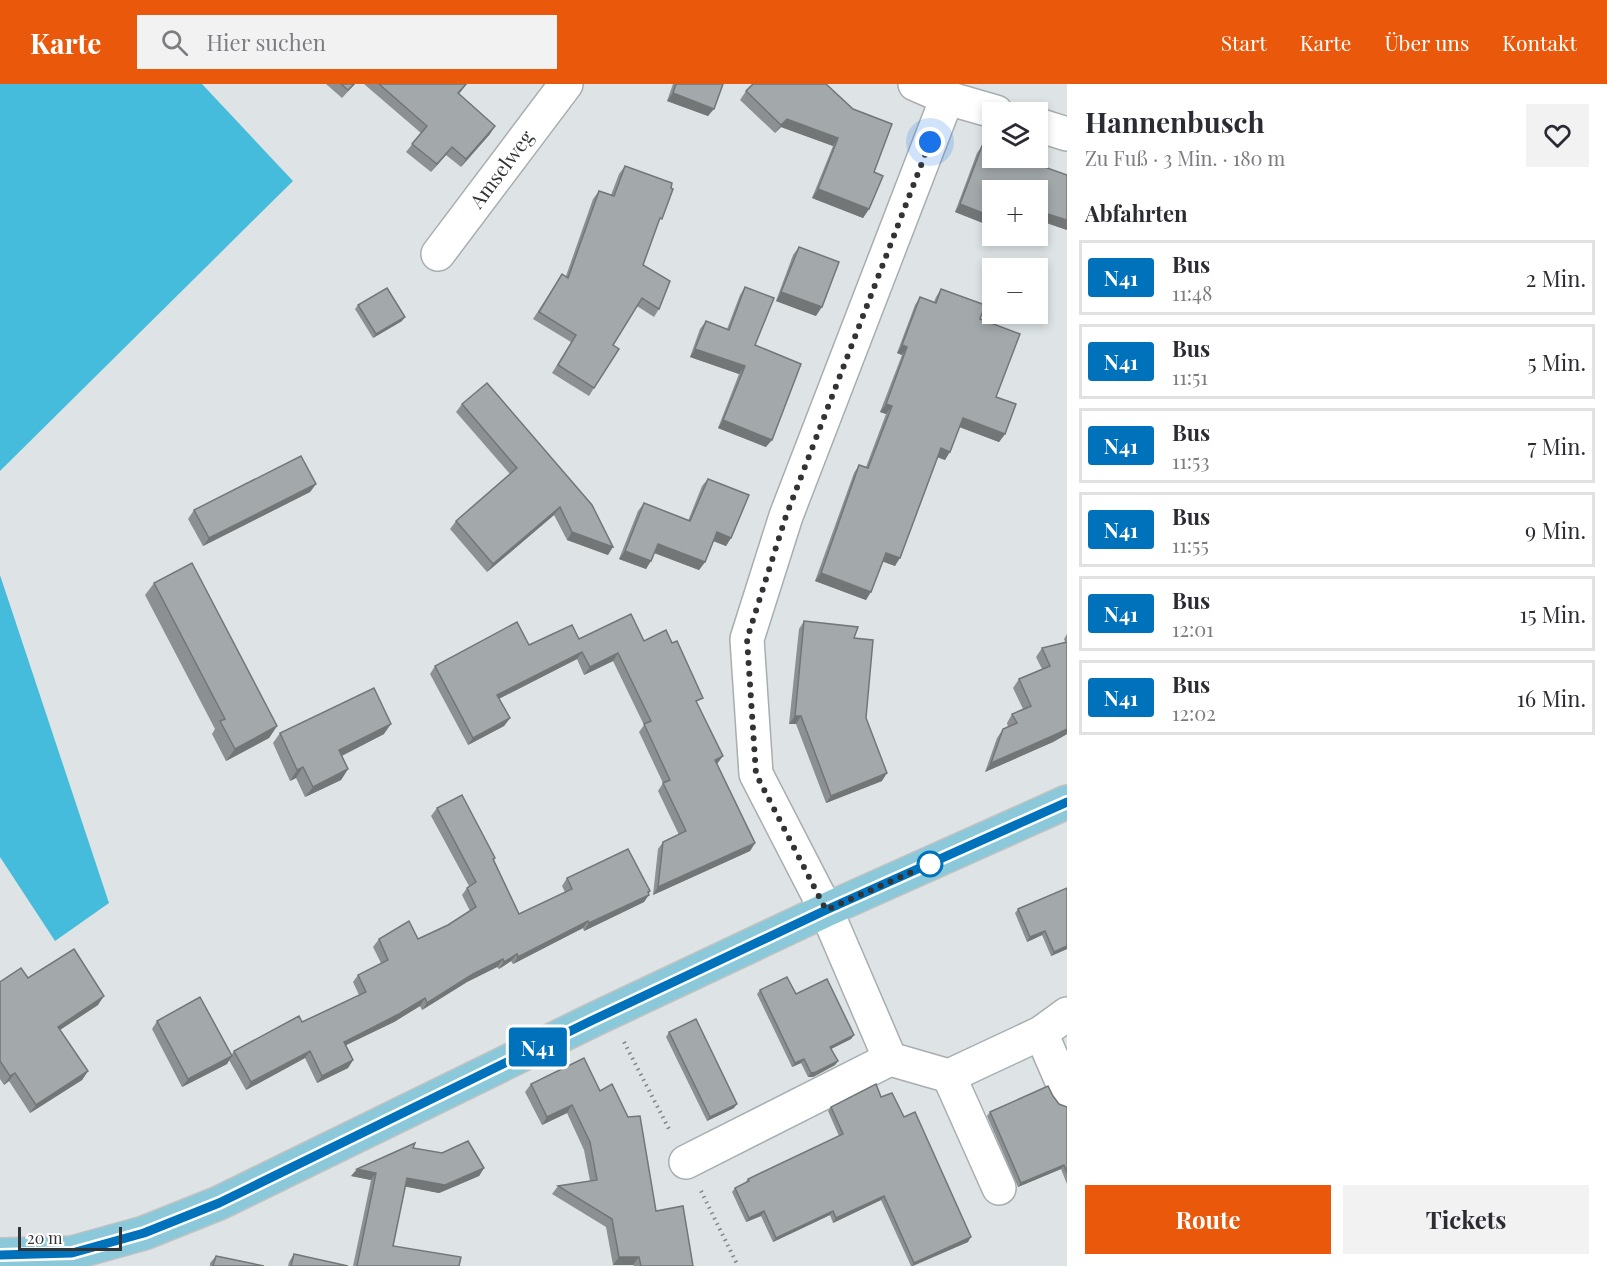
<!DOCTYPE html>
<html lang="de">
<meta charset="utf-8">
<style>
body{margin:0;font-family:"Playfair Display",serif;background:#f2f2f3;color:#2b2b33;height:100vh;display:flex;flex-direction:column;font-size:22px;white-space:nowrap}
*{box-sizing:border-box;margin:0}
p{font-size:20px;color:#7c7c81}
.icon{flex:none;width:33px;height:33px;fill:none;stroke:currentColor;stroke-width:2;stroke-linecap:round;stroke-linejoin:round}
.map{position:relative;flex:1;overflow:hidden}
.side{display:flex;flex-direction:column;background:#fff;width:540px}
.side>*{flex:none}
.badge{padding:0 12px;border-radius:4px;font-size:21px;line-height:39px}
.buttons{position:absolute;left:982px;top:18px;display:grid;gap:12px}
.buttons a{display:grid;place-items:center;width:66px;height:66px;border-radius:0px;background:#fff;box-shadow:0 3px 9px #0003;font-size:30px}
.scale{position:absolute;left:18px;bottom:15px;width:104px;box-sizing:border-box;padding-left:6px;border:3px solid #313334;border-top:0;font-size:16px;line-height:21px;white-space:nowrap;color:#313334;-webkit-text-stroke:4px #fff;paint-order:stroke}
.you{position:absolute;width:30px;height:30px;margin:-15px;border:4px solid #fff;border-radius:50%;background:#1a73e8;box-shadow:0 0 0 9px #1a73e833}
.map>.badge{position:absolute;translate:-50% -50%;box-shadow:0 0 0 3px #fff}
h2{padding:0 18px;font-size:22px;line-height:54px}
.round{display:grid;place-items:center;flex:none;width:63px;height:63px;border-radius:0px;background:#f2f2f3}
.summary{display:flex;align-items:center;justify-content:space-between;height:102px;padding:0 18px}
h1{font-size:28px;font-weight:700;line-height:45px}
.cta{display:flex;gap:12px;margin-top:auto;padding:12px 18px}
.cta a{flex:1;height:69px;border-radius:0px;background:#ea580c;color:#fff;font-size:24px;font-weight:700;line-height:69px;text-align:center}
.cta a+a{background:#f2f2f3;color:#2b2b33}
ul{padding:0;list-style:none}
li{display:flex;align-items:center;gap:18px;height:75px;margin:0 12px 9px;padding:0 6px;border:3px solid #e1e1e2;border-radius:0px}
li div{flex:1}
li b{display:block;font-size:22px}
li em{font-style:normal}
li .badge{min-width:66px;font-weight:700;text-align:center}
header{display:flex;align-items:center;gap:36px;box-sizing:border-box;height:84px;padding:0 30px;background:#ea580c;color:#fff}
header strong{font-size:28px}
nav{display:flex;gap:33px;margin-inline-start:auto;font-size:21px}
.search{width:420px;height:54px;background:#f2f2f3;display:flex;align-items:center;gap:15px;box-sizing:border-box;padding:0 21px;border-radius:0px;color:#7c7c81;font-size:22px}
main{display:flex;flex:1;min-height:0}
.map>svg:first-child{display:block}
.forest{fill:#46bcdc}
.lines{fill:none;stroke-linecap:round;stroke-linejoin:round}
.minor-casing{stroke:#a8aeb0;stroke-width:36}
.major-casing{stroke:#c1c2c2;stroke-width:36}
.path{stroke:#818586;stroke-width:4;stroke-dasharray:1.5 4.5;stroke-linecap:butt}
.minor{stroke:#fff;stroke-width:33}
.major{stroke:#8bc9da;stroke-width:33}
.wall{fill:#8c9092}
.shaded-wall{fill:#727677}
.building{fill:#a3a8aa;stroke:#727677;stroke-width:1.5}
.line-casing{stroke:#fff;stroke-width:14}
.line{stroke:#0072bc;stroke-width:9}
.walk{stroke:#313334;stroke-width:6;stroke-dasharray:0 10.8}
.stop-dot{fill:#fff;stroke:#0072bc;stroke-width:3}
.labels{text-anchor:middle;stroke-width:4.5;stroke-linejoin:round;paint-order:stroke}
.street-label{font-size:20px;fill:#313334;stroke:#fff}
</style>
<header>
<strong>Karte</strong>
<div class="search"><svg class="icon" aria-label="search" viewBox="0 0 24 24"><circle cx="10" cy="10" r="6"/><path d="M15 15l6 6"/></svg>Hier suchen</div>
<nav><a>Start</a><a>Karte</a><a>Über uns</a><a>Kontakt</a></nav>
</header>
<main>
<div class="map">
<svg width="1067" height="1182" viewBox="0 0 1067 1182">
<rect width="100%" height="100%" fill="#dee4e6"/>
<g class="forest">
<path d="M0,0h202l91,97 -293,290z"/>
<path d="M0,491l109,328 -54,38 -55,-84z"/>
</g>
<g class="lines">
<g class="minor-casing">
<g id="minor">
<path d="M915,0l32,14"/>
<path d="M1038,41l29,9"/>
<path id="s1" d="M438,170l128,-170"/>
<path d="M1041,949l26,60"/>
<path d="M890,975l-64,-149 -70,-136 -9,-135 39,-123 161,-418 49,14"/>
<path d="M949,992l50,112"/>
<path d="M686,1078l204,-103 59,17 92,-43 26,-19"/>
</g>
</g>
<g class="major-casing">
<path id="major" d="M0,1171l72,-2 72,-20 75,-30 376,-184 231,-109 241,-108"/>
</g>
<g class="path">
<path d="M624,958l46,89"/>
<path d="M701,1107l37,75"/>
</g>
<use href="#minor" class="minor"/>
<use href="#major" class="major"/>
</g>
<g class="wall">
<path d="M326,0h29l-13,14z"/>
<path d="M364,0h103l-8,10 31,40 -29,33 -15,-12 -15,17 -25,-20 15,-19z"/>
<path d="M673,0h50l-15,32 -41,-15z"/>
<path d="M826,0l48,88 -5,37 -6,9 -51,-20 21,-52 -52,-19 -6,6 -35,-33 6,-9z"/>
<path d="M982,62l53,20 1,-2 31,66 -29,-10v-30h-45v37l-38,-15 22,-59z"/>
<path d="M625,82l32,60 -14,39 16,44 -5,8 -17,-11 -24,39 -19,43 -5,8 -37,-23 19,-31 -38,-23 29,-45 4,2 27,-77 6,-8 12,4 8,-21z"/>
<path d="M799,163l17,69 -40,-15 17,-46z"/>
<path d="M745,203l10,58 11,102 -48,-19 21,-54 -49,-17 10,-28 6,-8 21,8 13,-34z"/>
<path d="M941,205l39,30 25,115 -6,8 -40,-15 -14,33 -8,-3 -42,109 -12,-5 -17,39 -51,-19 39,-108 5,-8 7,2 20,-53 -6,-2 22,-57 -5,-2 18,-48 5,-8 14,5 2,-5z"/>
<path d="M358,221l44,16 -29,17 -18,-29z"/>
<path d="M462,320l146,151 -41,-15 -13,-25 -67,57 -37,-43 6,-8 54,-47 -54,-62z"/>
<path d="M708,395l23,59 -5,8 -13,-5 -8,21 -6,8 -45,-17 -8,16 -27,-10 19,-48 6,-8 44,18 14,-35z"/>
<path d="M316,400l-6,8 -107,54 -15,-27 6,-9z"/>
<path d="M154,499l123,143 -8,12 -43,23 -14,-27 3,-5 -70,-134z"/>
<path d="M804,537l50,17 12,80 16,63 -56,22 -30,-79h-7l10,-95z"/>
<path d="M1067,550v100l-14,8 -68,30 12,-34 6,-9 5,-2 -1,-4 5,-9 11,-5 -10,-21 6,-9 23,-10 -6,-12 6,-9 23,-6 -1,-3z"/>
<path d="M579,555l65,2 54,64 19,59 38,79 -5,8 -97,44 5,-46 5,-7 16,-7 -21,-44 5,-8 -24,-51 5,-7 -31,-64 -29,14 -7,-16 -78,40 11,19 -6,8 -36,19 -38,-71 5,-8 94,-21z"/>
<path d="M280,649l104,1 -42,22 6,13 -7,11 -36,17 -9,-19 -6,3 -17,-38z"/>
<path d="M437,724l58,50 -1,2 25,54 46,-22 -3,-6 5,-8 83,13 -6,11 -60,29 -1,-3 -70,36 -2,-3 -12,8 -2,-2 -30,15 -45,28 -2,-4 -26,16 -48,23 7,15 -5,8 -31,15 -12,-25 -59,32 -17,-30 -2,4 -45,23 -30,-58 5,-8 75,33 2,-3 68,-29 57,-27 -6,-13 5,-7 23,-12 -8,-16 6,-8h39l30,-14 22,-14 -8,-16 5,-7 2,-2 -38,-70z"/>
<path d="M1067,804v61l-16,7 -9,-21 -15,7 -12,-29 3,-4z"/>
<path d="M28,894l70,27 -38,25 28,41 -6,9 -52,33 -21,-32 -5,4 -4,-6v-97z"/>
<path d="M760,906l36,4 58,41 -3,4 -20,10 7,12 -3,4 -22,12h-5l-7,-14 -9,4 -35,-73z"/>
<path d="M669,948l65,76 -27,13 -41,-84z"/>
<path d="M584,974l72,153 37,55h-59l-1,-1h-20l-7,-38 -54,-33 6,-8 32,-5 -6,-31 -17,-37 -25,12 -17,-33 6,-8z"/>
<path d="M1053,1012l6,8 8,3v77l-6,-15 -43,18 -31,-71 3,-4z"/>
<path d="M881,1013l23,20 64,125 -55,24h-2l-30,-66 -48,23 -3,-8 -57,27 -12,-26 -15,6 -14,-30 3,-4 10,-5 3,-4 91,-43 -11,-25 3,-4z"/>
<path d="M413,1064l71,20 -5,8 -40,17 -34,-7 -12,60 66,20h-106l18,-86 -20,-4z"/>
<path d="M294,1170l54,12h-60l1,-4z"/>
<path d="M216,1172l48,10h-54v-3z"/>
</g>
<g class="shaded-wall">
<path d="M673,9l41,16 -6,7 -41,-15z"/>
<path d="M787,35l51,19 -5,8 -52,-19 -6,6 6,-8z"/>
<path d="M495,42l-5,8 -29,33 5,-8z"/>
<path d="M452,63l-6,8 -15,17 6,-8z"/>
<path d="M818,105l51,20 -6,9 -51,-20z"/>
<path d="M960,120l33,13v10l-38,-15z"/>
<path d="M1038,127l29,9v10l-29,-10z"/>
<path d="M781,208l41,15 -6,9 -40,-15z"/>
<path d="M405,233l-3,4 -29,17 3,-4z"/>
<path d="M902,261l5,2 -5,8 -5,-2z"/>
<path d="M695,265l50,17 -6,8 -49,-17z"/>
<path d="M886,320l6,2 -6,8 -6,-2z"/>
<path d="M963,334l42,16 -6,8 -42,-16z"/>
<path d="M723,336l49,20 -6,7 -48,-19z"/>
<path d="M941,364l9,4 -5,8 -10,-4z"/>
<path d="M316,400l-6,8 -107,54 6,-8z"/>
<path d="M560,423l-6,8 -67,57 6,-8z"/>
<path d="M572,448l41,15 -5,8 -41,-15z"/>
<path d="M717,448l14,6 -5,8 -15,-6z"/>
<path d="M658,460l47,18 -6,8 -47,-18z"/>
<path d="M625,467l26,10 -5,8 -27,-10z"/>
<path d="M886,469l14,5 -5,8 -14,-5z"/>
<path d="M821,489l50,19 -5,8 -51,-19z"/>
<path d="M582,568l-5,7 -85,43 5,-7z"/>
<path d="M618,569l-5,8 -29,14 6,-8z"/>
<path d="M795,632h6l-5,8h-7z"/>
<path d="M510,634l-6,8 -36,19 5,-7z"/>
<path d="M391,640l-7,10 -53,27 8,-11z"/>
<path d="M277,642l-8,12 -43,23 9,-12z"/>
<path d="M1067,645v5l-14,8 -68,30 6,-9z"/>
<path d="M723,672l-6,8 -2,-4z"/>
<path d="M303,683l-7,11 -6,3 7,-11z"/>
<path d="M348,685l-7,11 -36,17 8,-10z"/>
<path d="M887,689l-5,8 -56,22 5,-7z"/>
<path d="M755,759l-5,8 -97,44 5,-8z"/>
<path d="M650,807l-3,5 2,-1 -5,7 -60,29 5,-8z"/>
<path d="M588,837l-5,7 -70,36 5,-7z"/>
<path d="M1045,847l-3,4 -15,7 3,-5z"/>
<path d="M1067,862v3l-16,7 3,-4z"/>
<path d="M517,870l-6,7 -12,8 5,-7z"/>
<path d="M503,875l-6,8 -30,15 -45,28 5,-7 46,-29z"/>
<path d="M104,912l-6,9 -46,30 6,-8z"/>
<path d="M425,914l-5,8 -26,16 -56,27 6,-7z"/>
<path d="M854,951l-3,4 -24,12 3,-4z"/>
<path d="M310,967l-5,7 -59,32 5,-8z"/>
<path d="M232,972l-5,8 -45,23 6,-8z"/>
<path d="M804,975l-3,4 -9,4 3,-4z"/>
<path d="M353,976l-5,8 -31,15 5,-7z"/>
<path d="M838,977l-3,4 -22,12h-5l3,-4z"/>
<path d="M88,987l-6,9 -52,33 6,-8z"/>
<path d="M15,989l-6,8 -5,4 6,-9z"/>
<path d="M737,1020l-3,4 -27,13 3,-4z"/>
<path d="M572,1021l-5,8 -25,12 5,-8z"/>
<path d="M1064,1081l-3,4 -43,18 3,-4z"/>
<path d="M484,1084l-5,8 -40,17 -37,-7 5,-8z"/>
<path d="M357,1085l19,4 -5,7 -20,-4z"/>
<path d="M884,1112l-3,4 -48,23 3,-5z"/>
<path d="M764,1127l-3,5 -15,6 3,-4z"/>
<path d="M833,1127l-3,4 -57,27 3,-4z"/>
<path d="M971,1153l-3,5 -56,24 2,-3z"/>
<path d="M619,1173h20l-6,8h-20z"/>
</g>
<g class="building">
<path d="M341,0h13l-6,6z"/>
<path d="M379,0h87l-8,9 37,33 -29,33 -14,-12 -15,17 -25,-20 15,-18z"/>
<path d="M676,0h47l-9,25 -41,-16z"/>
<path d="M753,0h73l27,25 39,15 -18,48 9,4 -14,33 -51,-20 20,-51 -51,-19 -6,6 -35,-34z"/>
<path d="M982,62l11,4v8h21l22,8v-2l31,11v45l-29,-9v-21h-45v27l-33,-13z"/>
<path d="M625,82l47,17 -1,5 2,1 -11,30 -2,-1 -17,47 27,16 -11,28 -17,-11 -29,47 6,4 -25,39 -36,-23 18,-30 -37,-23 23,-38 6,4 31,-87 15,5z"/>
<path d="M799,163l40,15 -17,45 -41,-15z"/>
<path d="M745,203l29,11 -19,47 46,19 -29,76 -49,-20 22,-54 -50,-17 11,-28 23,9z"/>
<path d="M387,204l18,29 -29,17 -18,-29z"/>
<path d="M941,205l44,16 -5,14 40,15 -24,63 20,7 -11,30 -42,-16 -13,34 -9,-4 -41,110 -14,-5 -15,39 -50,-19 38,-108 9,3 24,-62 -6,-2 21,-57 -5,-2 18,-48 16,6z"/>
<path d="M487,299l105,122 21,42 -41,-15 -12,-25 -67,57 -37,-43 61,-53 -55,-64z"/>
<path d="M301,372l15,28 -107,54 -15,-28z"/>
<path d="M708,395l41,16 -18,43 -14,-6 -12,30 -47,-18 -7,17 -26,-10 19,-48 46,18z"/>
<path d="M192,479l85,163 -42,23 -15,-28 5,-2 -71,-136z"/>
<path d="M631,530l13,27 22,-11 6,13 5,-2 26,57 -7,3 27,55 -8,4 40,83 -97,44 5,-45 23,-11 -23,-48 7,-3 -26,-56 7,-3 -33,-68 -28,14 -8,-15 -85,43 13,23 -37,20 -38,-72 82,-44 12,23 43,-20 7,14z"/>
<path d="M804,537l54,6 -4,11 19,2 -7,78 21,55 -56,23 -30,-80h-6z"/>
<path d="M1067,558v87l-8,4 -68,30 12,-34 14,-6 -5,-9 19,-8 -12,-27 31,-13 -8,-18z"/>
<path d="M374,604l17,36 -52,26 9,19 -35,18 -10,-20 -6,3 -17,-37z"/>
<path d="M462,711l33,63 -2,1 26,55 53,-25 -5,-11 61,-29 22,42 -2,1 1,3 -60,28 -1,-2 -70,36 -1,-3 -13,8 -1,-3 -30,15 -46,29 -2,-5 -26,16 -55,28 9,18 -31,16 -12,-25 -59,31 -17,-31 65,-35 3,6 64,-30 -8,-17 30,-15 -9,-21 30,-18 9,18 30,-14 28,-18 -9,-19 9,-6 -39,-74z"/>
<path d="M1067,804v58l-13,6 -9,-21 -15,6 -12,-28z"/>
<path d="M74,865l30,47 -46,31 30,44 -52,34 -21,-32 -5,3 -10,-15v-79l21,-14 7,10z"/>
<path d="M787,893l9,17 31,-15 27,56 -24,12 8,14 -22,11 -5,1 -7,-14 -9,4 -35,-73z"/>
<path d="M200,913l32,59 -44,23 -31,-58z"/>
<path d="M696,935l41,85 -27,13 -41,-85z"/>
<path d="M584,974l16,33 12,-7 16,33 12,-1 16,95 27,-5 10,60h-52l-2,-9h-20l-7,-38 -54,-33 39,-6 -7,-38 -18,-37 -25,12 -16,-33z"/>
<path d="M876,1000l5,13 11,-4 12,24 11,-5 56,125 -57,26 -30,-67 -48,22 -3,-7 -57,27 -12,-27 -15,7 -14,-30 14,-7 -1,-2 95,-45 -12,-27z"/>
<path d="M1048,1002l5,10 6,8 8,3v66l-3,-8 -43,18 -31,-71z"/>
<path d="M468,1057l16,27 -39,17 -38,-7 -14,68 68,11 -2,9h-102l19,-93 -19,-4 58,-26 -2,5 29,5z"/>
<path d="M294,1170l54,12h-57z"/>
<path d="M216,1172l48,10h-51z"/>
</g>
<g class="lines">
<g class="line-casing">
<path id="line" d="M0,1171l72,-2 72,-20 75,-30 376,-184 231,-109 241,-108"/>
</g>
<use href="#line" class="line"/>
<path class="walk" d="M930,780l-104,46 -70,-136 -9,-135 39,-123 144,-374"/>
</g>
<circle class="stop-dot" cx="930" cy="780" r="12"/>
<g class="labels">
<g class="street-label">
<text dy="7" stroke="none"><textPath href="#s1" startOffset="106">Amselweg</textPath></text>
</g>
</g>
</svg>
<div class="buttons">
<a><svg class="icon" aria-label="layers" viewBox="0 0 24 24"><path d="M12 4l9 5-9 5-9-5zM3 14l9 5 9-5"/></svg></a>
<a>+</a>
<a>−</a>
</div>
<div class="scale">20 m</div>
<div class="you" style="left:930px;top:58px"></div>
<b class="badge" style="left:538px;top:963px;background:#0072bc;color:#fff">N41</b>
</div>
<section class="side">
<div class="summary"><div><h1>Hannenbusch</h1><p>Zu Fuß · 3 Min. · 180 m</p></div><a class="round"><svg class="icon" aria-label="heart" viewBox="0 0 24 24"><path d="M12 20l-8-8c-3-5 5-10 8-4 3-6 11-1 8 4z"/></svg></a></div>
<h2>Abfahrten</h2>
<ul>
<li><span class="badge" style="background:#0072bc;color:#fff">N41</span><div><b>Bus</b><p>11:48</p></div><em>2 Min.</em></li>
<li><span class="badge" style="background:#0072bc;color:#fff">N41</span><div><b>Bus</b><p>11:51</p></div><em>5 Min.</em></li>
<li><span class="badge" style="background:#0072bc;color:#fff">N41</span><div><b>Bus</b><p>11:53</p></div><em>7 Min.</em></li>
<li><span class="badge" style="background:#0072bc;color:#fff">N41</span><div><b>Bus</b><p>11:55</p></div><em>9 Min.</em></li>
<li><span class="badge" style="background:#0072bc;color:#fff">N41</span><div><b>Bus</b><p>12:01</p></div><em>15 Min.</em></li>
<li><span class="badge" style="background:#0072bc;color:#fff">N41</span><div><b>Bus</b><p>12:02</p></div><em>16 Min.</em></li>
</ul>
<div class="cta"><a>Route</a><a>Tickets</a></div>
</section>
</main>
